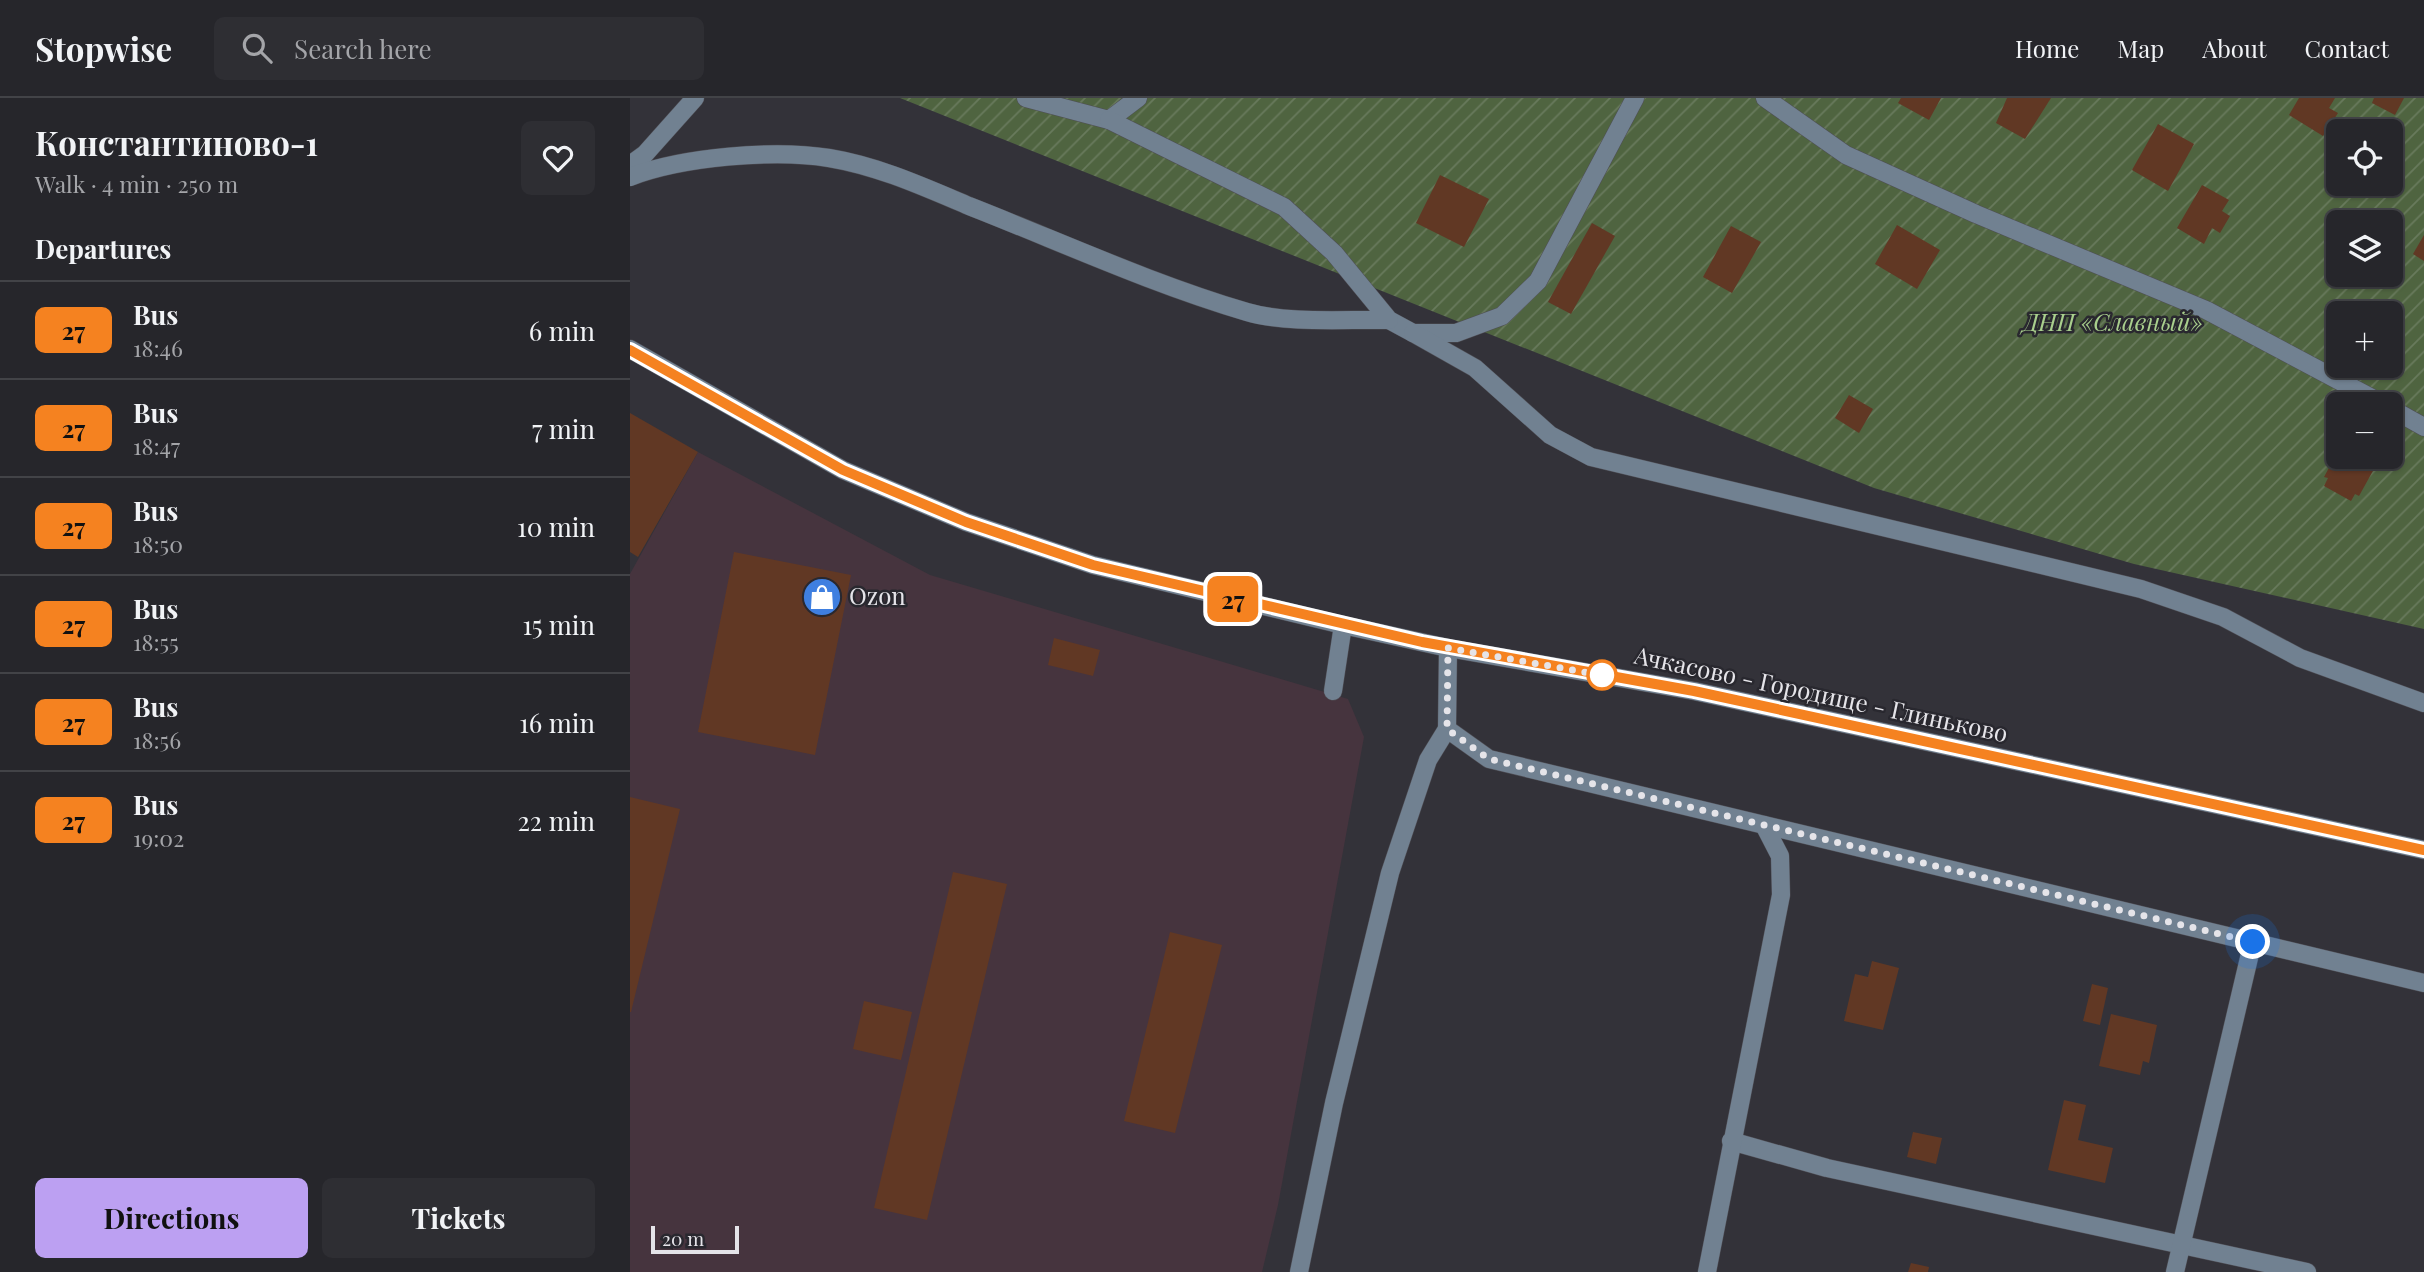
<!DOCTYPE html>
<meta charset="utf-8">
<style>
body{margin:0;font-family:"Playfair Display",serif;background:#2e2e33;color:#f1f3f6;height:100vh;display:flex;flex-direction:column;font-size:26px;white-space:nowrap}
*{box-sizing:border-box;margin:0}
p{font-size:23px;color:#a4a5a9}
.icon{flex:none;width:38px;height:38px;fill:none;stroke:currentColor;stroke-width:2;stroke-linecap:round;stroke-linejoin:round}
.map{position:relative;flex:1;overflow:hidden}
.sheet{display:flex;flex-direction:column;background:#26262b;width:630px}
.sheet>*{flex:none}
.badge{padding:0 14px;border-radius:10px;font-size:24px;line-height:46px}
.buttons{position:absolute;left:1696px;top:21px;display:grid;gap:14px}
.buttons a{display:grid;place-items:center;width:77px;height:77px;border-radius:10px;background:#26262b;box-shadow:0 2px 5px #0004,0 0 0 2px #424347;font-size:35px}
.scale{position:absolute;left:21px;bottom:18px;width:88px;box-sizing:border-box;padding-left:7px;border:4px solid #e5e4e9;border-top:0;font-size:19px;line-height:24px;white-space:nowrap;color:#e5e4e9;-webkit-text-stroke:5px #29282f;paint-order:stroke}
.you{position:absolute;width:35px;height:35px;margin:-18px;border:5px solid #fff;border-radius:50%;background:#1a73e8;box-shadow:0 0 0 10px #1a73e833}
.map>.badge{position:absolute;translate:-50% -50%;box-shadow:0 0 0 4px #fff}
h2{padding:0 35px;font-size:26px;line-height:63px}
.round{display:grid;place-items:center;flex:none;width:74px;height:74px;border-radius:10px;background:#2e2e33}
.headline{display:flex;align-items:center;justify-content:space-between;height:119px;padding:0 35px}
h1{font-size:33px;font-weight:700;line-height:52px}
.action{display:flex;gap:14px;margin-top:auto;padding:14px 35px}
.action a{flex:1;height:80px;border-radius:10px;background:#bca0f2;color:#111;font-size:28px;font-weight:700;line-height:80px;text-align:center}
.action a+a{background:#2e2e33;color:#f1f3f6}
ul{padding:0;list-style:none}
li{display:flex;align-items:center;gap:21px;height:98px;padding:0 35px;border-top:2px solid #424347}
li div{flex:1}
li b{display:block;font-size:26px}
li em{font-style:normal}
li .badge{min-width:77px;font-weight:700;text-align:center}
header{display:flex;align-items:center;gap:42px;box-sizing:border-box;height:98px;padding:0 35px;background:#26262b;border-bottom:2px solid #424347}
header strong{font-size:33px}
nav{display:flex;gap:38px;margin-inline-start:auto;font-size:24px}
.search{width:490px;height:63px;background:#2e2e33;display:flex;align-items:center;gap:18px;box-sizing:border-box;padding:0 24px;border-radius:10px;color:#a4a5a9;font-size:26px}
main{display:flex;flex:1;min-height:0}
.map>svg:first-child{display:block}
.commercial{fill:#46343e}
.garden{fill:url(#garden-furrows);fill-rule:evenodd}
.building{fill:#613824}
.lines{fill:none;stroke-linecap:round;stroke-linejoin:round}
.minor-casing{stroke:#4f4e55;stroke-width:19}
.minor{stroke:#718191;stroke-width:18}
.line-casing{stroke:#fff;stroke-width:16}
.line{stroke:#f58220;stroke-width:10}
.walk{stroke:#e5e4e9;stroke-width:7;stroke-dasharray:0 12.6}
.stop-dot{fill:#fff;stroke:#f58220;stroke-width:3.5}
.labels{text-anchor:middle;stroke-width:5;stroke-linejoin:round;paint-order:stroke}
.park-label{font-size:24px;font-style:italic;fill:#a9cf8d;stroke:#29282f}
.poi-label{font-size:24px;fill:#e5e4e9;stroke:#29282f;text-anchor:start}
.street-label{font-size:24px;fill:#e5e4e9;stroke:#29282f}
</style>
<header>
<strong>Stopwise</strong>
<div class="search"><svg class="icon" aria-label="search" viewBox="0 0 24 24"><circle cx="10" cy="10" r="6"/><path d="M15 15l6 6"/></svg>Search here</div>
<nav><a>Home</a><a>Map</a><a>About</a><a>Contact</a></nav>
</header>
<main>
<section class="sheet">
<div class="headline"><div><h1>Константиново-1</h1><p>Walk · 4 min · 250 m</p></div><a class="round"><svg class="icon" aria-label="heart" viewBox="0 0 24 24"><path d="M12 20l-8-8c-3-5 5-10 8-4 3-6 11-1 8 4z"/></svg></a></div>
<h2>Departures</h2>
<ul>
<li><span class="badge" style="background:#f58220;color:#111">27</span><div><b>Bus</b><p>18:46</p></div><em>6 min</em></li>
<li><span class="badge" style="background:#f58220;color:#111">27</span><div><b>Bus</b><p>18:47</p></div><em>7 min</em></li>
<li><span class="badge" style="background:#f58220;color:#111">27</span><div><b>Bus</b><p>18:50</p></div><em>10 min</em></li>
<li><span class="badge" style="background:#f58220;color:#111">27</span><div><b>Bus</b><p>18:55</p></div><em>15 min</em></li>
<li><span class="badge" style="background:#f58220;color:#111">27</span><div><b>Bus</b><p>18:56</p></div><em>16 min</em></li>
<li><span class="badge" style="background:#f58220;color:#111">27</span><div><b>Bus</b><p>19:02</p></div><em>22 min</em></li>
</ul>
<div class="action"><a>Directions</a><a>Tickets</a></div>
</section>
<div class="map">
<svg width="1794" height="1174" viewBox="0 0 1794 1174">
<defs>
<pattern id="garden-furrows" width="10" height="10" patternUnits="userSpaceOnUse" patternTransform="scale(1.75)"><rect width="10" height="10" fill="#4f6440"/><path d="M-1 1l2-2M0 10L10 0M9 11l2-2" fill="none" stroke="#687a5c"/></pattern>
</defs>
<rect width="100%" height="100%" fill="#333239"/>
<path class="commercial" d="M68,354l232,123 418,124 16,38 -86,468 -16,67h-632v-698z"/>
<path class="garden" d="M270,0h1524v531l-290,-65 -260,-76zM1708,33h52v53h-52zM1708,124h52v53h-52zM1708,215h52v53h-52zM1708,306h52v53h-52z"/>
<g class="building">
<path d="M1271,0h40l-12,22 -31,-17z"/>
<path d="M1377,0h44l-26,41 -29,-16z"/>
<path d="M1669,0h36l-6,10 9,5 -15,23 -34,-21z"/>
<path d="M1744,0h30l-9,17 -23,-12z"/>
<path d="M1528,26l36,20 -26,47 -36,-21z"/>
<path d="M810,77l49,24 -25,48 -48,-24z"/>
<path d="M1572,87l27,15 -7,11 8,5 -10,17 -8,-5 -8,16 -27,-16z"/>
<path d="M962,125l23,13 -44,78 -23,-12z"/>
<path d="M1267,127l43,25 -23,39 -42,-25z"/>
<path d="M1101,128l30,16 -29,51 -29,-16z"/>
<path d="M1794,137v26l-11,-7z"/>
<path d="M1219,297l24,14 -14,24 -24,-15z"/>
<path d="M0,315l68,39 -60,105 -8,-5z"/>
<path d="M1708,353v6h24v5l12,7 -15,27 -4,-2 -4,7 -27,-15 4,-8 -4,-1z"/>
<path d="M104,454l117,23 -36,180 -117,-23z"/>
<path d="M424,540l46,12 -7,26 -45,-11z"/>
<path d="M0,699l50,12 -49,203h-1z"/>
<path d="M323,774l54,12 -80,336 -53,-12z"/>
<path d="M540,834l52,13 -47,188 -51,-12z"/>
<path d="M1242,863l27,7 -16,62 -39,-9 11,-47 13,3z"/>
<path d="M1462,886l16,4 -8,37 -17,-4z"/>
<path d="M234,903l48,11 -11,48 -48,-11z"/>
<path d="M1481,916l46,11 -8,38 -6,-2 -3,14 -41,-9z"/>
<path d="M1434,1002l22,5 -8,35 35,8 -8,35 -57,-13z"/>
<path d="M1283,1034l29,6 -6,26 -29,-7z"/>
<path d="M1281,1165l18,4 -1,5h-20z"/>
</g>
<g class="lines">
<g class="minor-casing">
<g id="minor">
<path d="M396,0l83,22 29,-22"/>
<path d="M1135,0l81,57 130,59 230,96 177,94"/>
<path d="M479,22l175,87 50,46 55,67 24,13h43l46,-17 36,-35 97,-183"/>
<path d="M0,67l15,-11 50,-56"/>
<path d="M0,79c52,-20 144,-28 199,-19 49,8 95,29 140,48 92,36 183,78 278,106 41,12 99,7 142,8"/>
<path d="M783,235l62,35 75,67 41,22 550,132 82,28 77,41 124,45"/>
<path d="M0,251l213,121 123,52 127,43 250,60 105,23 246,43 730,159"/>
<path d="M1760,310l34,19"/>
<path d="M703,593l10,-66"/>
<path d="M817,631l42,30 935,224"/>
<path d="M1101,1043l96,27 480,104"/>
<path d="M669,1174l35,-169 56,-230 38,-113 19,-31 1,-81"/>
<path d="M1077,1174l74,-377 -1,-39 -16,-31"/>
<path d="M1545,1174l78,-331"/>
</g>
</g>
<use href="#minor" class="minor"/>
</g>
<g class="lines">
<g class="line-casing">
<path id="line" d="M0,252l213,120 123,52 127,43 329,77 272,49 730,159"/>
</g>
<use href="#line" class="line"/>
<path class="walk" d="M972,577l10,2 -164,-29 -1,81 42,30 764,183"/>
</g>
<defs>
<g id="shop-disc" transform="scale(2.0125)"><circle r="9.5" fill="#3f7fe0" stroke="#29282f"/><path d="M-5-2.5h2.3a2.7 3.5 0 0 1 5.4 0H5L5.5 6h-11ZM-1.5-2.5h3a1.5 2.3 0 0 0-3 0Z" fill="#fff"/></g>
</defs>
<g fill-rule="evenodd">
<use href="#shop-disc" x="192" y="499"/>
</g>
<circle class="stop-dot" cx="972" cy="577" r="14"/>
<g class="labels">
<g class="park-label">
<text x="1483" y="233">ДНП «Славный»</text>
</g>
<g class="poi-label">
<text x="219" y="507">Ozon</text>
</g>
<g class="street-label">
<text transform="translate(1191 597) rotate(12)" y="8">Ачкасово - Городище - Глиньково</text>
</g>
</g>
</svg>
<div class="buttons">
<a><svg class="icon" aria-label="locate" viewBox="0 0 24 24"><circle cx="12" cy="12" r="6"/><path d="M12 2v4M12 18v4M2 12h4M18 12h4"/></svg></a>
<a><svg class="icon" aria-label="layers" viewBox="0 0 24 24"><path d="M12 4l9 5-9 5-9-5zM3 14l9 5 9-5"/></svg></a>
<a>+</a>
<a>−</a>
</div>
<div class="scale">20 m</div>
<div class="you" style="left:1623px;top:844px"></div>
<b class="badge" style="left:603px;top:501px;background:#f58220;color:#111">27</b>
</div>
</main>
